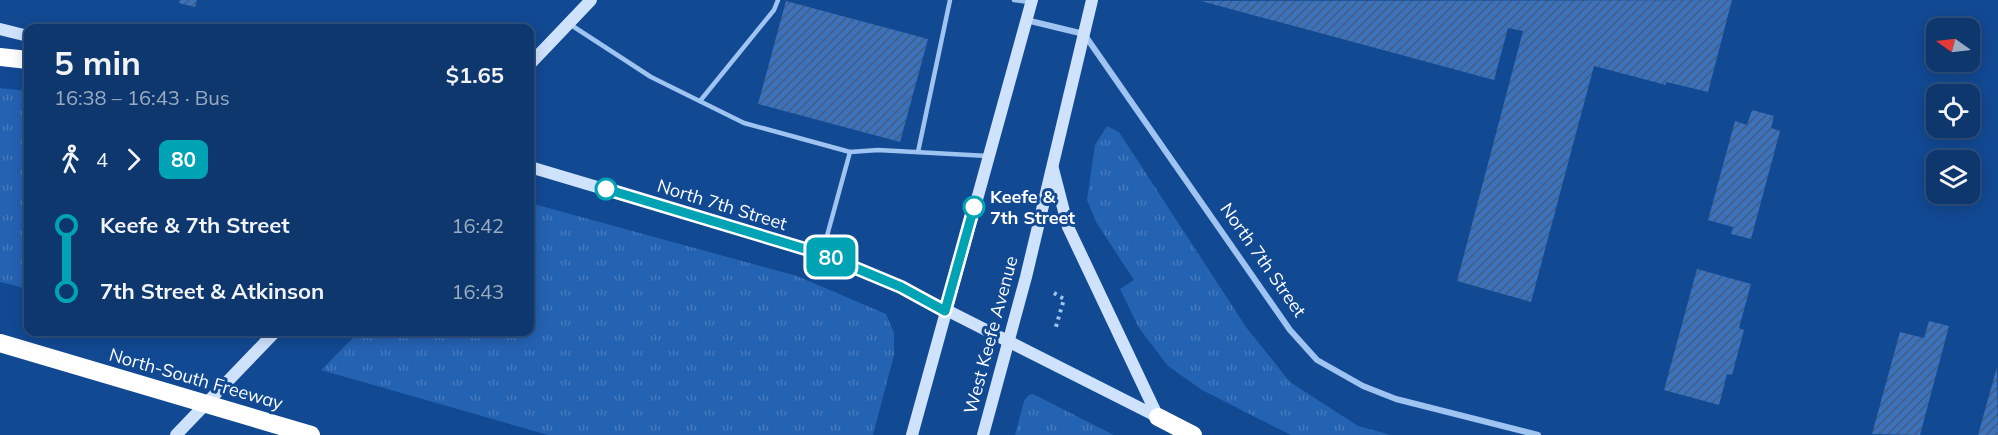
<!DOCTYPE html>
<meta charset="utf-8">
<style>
body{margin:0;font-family:Mulish,sans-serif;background:#1c4276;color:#f1f3f6;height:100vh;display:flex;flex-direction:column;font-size:22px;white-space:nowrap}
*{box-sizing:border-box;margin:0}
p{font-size:20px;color:#9bacc2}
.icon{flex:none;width:33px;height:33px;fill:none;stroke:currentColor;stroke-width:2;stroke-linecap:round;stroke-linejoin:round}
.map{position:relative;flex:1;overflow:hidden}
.details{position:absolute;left:24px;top:24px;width:510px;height:312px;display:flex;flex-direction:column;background:#0e376e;border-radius:12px;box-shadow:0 3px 15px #0003,0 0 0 2px #2e5181}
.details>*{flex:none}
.badge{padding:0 12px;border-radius:9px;font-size:21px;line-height:39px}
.needle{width:39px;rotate:284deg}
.buttons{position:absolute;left:1926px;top:18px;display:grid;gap:12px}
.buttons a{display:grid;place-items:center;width:54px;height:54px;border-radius:12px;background:#0e376e;box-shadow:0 3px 15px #0003,0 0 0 2px #2e5181;font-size:30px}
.map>.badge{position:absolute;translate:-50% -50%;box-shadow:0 0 0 3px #fff}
.legs{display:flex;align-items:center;gap:9px;height:66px;padding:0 30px;font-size:20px}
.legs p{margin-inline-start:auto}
.headline{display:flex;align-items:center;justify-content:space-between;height:102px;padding:0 30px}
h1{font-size:33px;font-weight:700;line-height:45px}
ul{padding:0 30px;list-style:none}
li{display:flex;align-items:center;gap:21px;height:66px;font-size:22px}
li i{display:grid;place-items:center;width:9px;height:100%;margin:0 8px;background:currentColor}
li i::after{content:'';width:15px;height:15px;margin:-8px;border:4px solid;border-radius:50%;background:#0e376e}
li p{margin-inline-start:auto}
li:first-child i{background:linear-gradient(#0000 50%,currentColor 0)}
li:last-child i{background:linear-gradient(currentColor 50%,#0000 0)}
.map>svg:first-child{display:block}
.grass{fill:url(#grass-tufts)}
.building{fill:url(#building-hatch)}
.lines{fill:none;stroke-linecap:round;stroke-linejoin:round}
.path{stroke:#a0c4f2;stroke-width:4;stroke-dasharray:3 4.5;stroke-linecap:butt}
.lane{stroke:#a0c4f2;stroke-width:4.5}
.street{stroke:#a0c4f2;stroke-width:6}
.secondary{stroke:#cfe2fc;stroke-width:12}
.highway{stroke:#fff;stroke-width:18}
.line-1-casing{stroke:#fff;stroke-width:14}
.line-1{stroke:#00a3b4;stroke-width:9}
.stop-1-dot{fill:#fff;stroke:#00a3b4;stroke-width:3}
.labels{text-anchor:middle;stroke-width:6;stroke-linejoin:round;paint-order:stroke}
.stop-label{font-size:18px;font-weight:bold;fill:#fff;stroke:#124993;text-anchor:start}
.street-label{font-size:18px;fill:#fff;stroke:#124993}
</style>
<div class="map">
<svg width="1998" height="435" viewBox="0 0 1998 435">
<defs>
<pattern id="grass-tufts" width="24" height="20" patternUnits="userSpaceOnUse" patternTransform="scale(1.5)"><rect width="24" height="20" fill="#2462b2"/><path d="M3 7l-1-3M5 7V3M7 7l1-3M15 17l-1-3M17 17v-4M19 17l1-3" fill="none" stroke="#457abe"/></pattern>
<pattern id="building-hatch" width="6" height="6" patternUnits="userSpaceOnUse" patternTransform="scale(1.5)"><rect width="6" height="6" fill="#3b72bb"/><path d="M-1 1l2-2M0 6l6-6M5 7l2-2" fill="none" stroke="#445d7e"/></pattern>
</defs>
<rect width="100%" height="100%" fill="#124993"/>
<g class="grass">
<path d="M0,88l28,3v198l-28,-7z"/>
<path d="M1107,126l12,6 127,195 44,55 68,44 33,9h-100l-89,-45 -34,-24 -29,-38 -19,-39 14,-9 -38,-58 -9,-22 8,-55z"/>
<path d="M530,203l267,73 89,38 8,19v22l-21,80h-325l-227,-65 38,-38h171z"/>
<path d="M1033,394l79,40 1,1h-98l9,-34 5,-6z"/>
</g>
<g class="building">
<path d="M180,0h17l-2,7 -16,-4z"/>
<path d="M1732,0l-24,92 -42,-10v3l-72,-19 -63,236 -74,-21 66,-250 -15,-3 -14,52 -293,-79z"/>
<path d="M786,1l142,38 -28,103 -142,-38z"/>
<path d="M1752,110l22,6 -3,12 9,3 -29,108 -20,-5 2,-7 -25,-7 27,-99 12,4z"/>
<path d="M1697,269l54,15 -12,44 5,2 -12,45 -5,-1 -8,31 -55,-15z"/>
<path d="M1929,321l20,5 -29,109 -48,-1 28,-102 24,6z"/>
<path d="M1997,367l1,68h-20z"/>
</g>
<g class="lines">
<path class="path" d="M1054,293l10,6 -9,31"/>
<g class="lane">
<path d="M1014,0l15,2"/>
<path d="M571,25l80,52 93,46 106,29"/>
<path d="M700,101l74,-91 4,-10"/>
<path d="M918,152l32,-152"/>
<path d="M822,254l28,-102 28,-2 110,6"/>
</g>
<path class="street" d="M1026,20l58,14 206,296 27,30 46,26 33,13 142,36"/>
<g class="secondary">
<path d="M0,29l28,7"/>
<path d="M530,64l61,-64"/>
<path d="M530,167l292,87 79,33 257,130"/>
<path d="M1053,169l15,58 90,190"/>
<path d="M176,435l99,-103"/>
<path d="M912,435l120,-435"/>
<path d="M983,435l43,-158 66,-277"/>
</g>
<g class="highway">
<path d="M0,57l28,3"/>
<path d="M0,343l311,92"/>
<path d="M1158,417l35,18"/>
</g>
</g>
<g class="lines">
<g class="line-1-casing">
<path id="line-1" d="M606,189l216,65 79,33 44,24 29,-104"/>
</g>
<use href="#line-1" class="line-1"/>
</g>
<g class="stop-1-dot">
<circle cx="606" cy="189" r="10"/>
<circle cx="974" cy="207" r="10"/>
</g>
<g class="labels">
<g class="stop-label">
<text x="990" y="203">Keefe &amp;<tspan x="990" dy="21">7th Street</tspan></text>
</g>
<g class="street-label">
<text transform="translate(722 205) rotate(17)" y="6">North 7th Street</text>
<text transform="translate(1263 260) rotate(55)" y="6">North 7th Street</text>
<text transform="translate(991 335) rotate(-75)" y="6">West Keefe Avenue</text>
<text transform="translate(196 379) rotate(16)" y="6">North-South Freeway</text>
</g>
</g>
</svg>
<div class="buttons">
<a><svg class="needle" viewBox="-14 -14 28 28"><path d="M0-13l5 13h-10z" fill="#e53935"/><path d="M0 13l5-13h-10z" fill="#9bacc2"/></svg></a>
<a><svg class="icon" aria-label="locate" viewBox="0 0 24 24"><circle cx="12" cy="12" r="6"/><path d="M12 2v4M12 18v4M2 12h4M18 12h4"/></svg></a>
<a><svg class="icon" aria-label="layers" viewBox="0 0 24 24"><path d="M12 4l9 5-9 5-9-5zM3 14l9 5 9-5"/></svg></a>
</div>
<b class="badge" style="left:831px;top:257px;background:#00a3b4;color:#fff">80</b>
<section class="details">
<div class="headline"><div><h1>5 min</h1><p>16:38 – 16:43 · Bus</p></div><b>$1.65</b></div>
<div class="legs"><svg class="icon" aria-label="walk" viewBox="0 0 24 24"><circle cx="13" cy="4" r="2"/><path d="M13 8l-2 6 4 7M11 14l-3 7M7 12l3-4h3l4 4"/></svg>4<svg class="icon" aria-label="forward" viewBox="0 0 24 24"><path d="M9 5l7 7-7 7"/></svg><b class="badge" style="background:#00a3b4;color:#fff">80</b></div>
<ul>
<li><i style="color:#00a3b4"></i><b>Keefe &amp; 7th Street</b><p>16:42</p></li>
<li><i style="color:#00a3b4"></i><b>7th Street &amp; Atkinson</b><p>16:43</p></li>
</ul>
</section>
</div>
